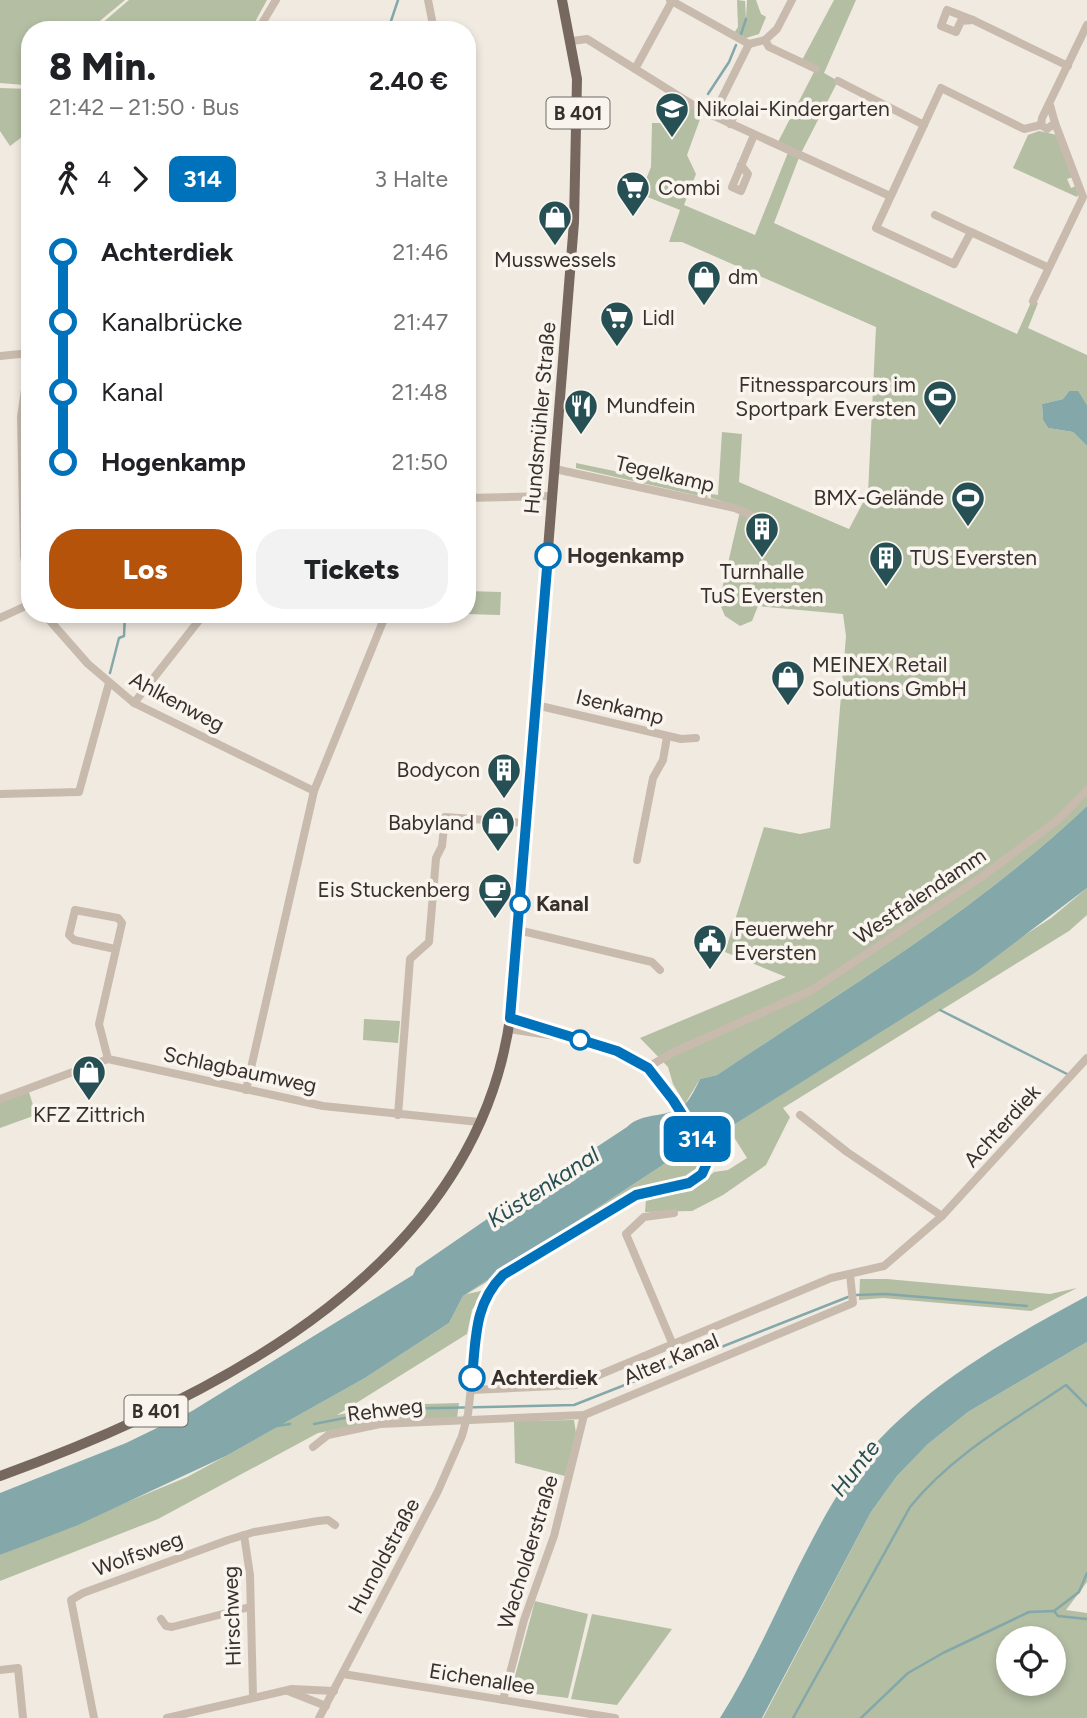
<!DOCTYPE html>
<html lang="de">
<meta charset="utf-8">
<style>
body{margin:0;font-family:Figtree,sans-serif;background:#f2f2f2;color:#202124;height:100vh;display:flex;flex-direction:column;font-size:26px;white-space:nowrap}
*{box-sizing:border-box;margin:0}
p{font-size:23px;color:#757577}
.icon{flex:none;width:38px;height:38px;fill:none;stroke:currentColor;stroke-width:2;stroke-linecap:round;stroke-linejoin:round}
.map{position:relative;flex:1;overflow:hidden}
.drawer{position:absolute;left:21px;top:21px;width:455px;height:602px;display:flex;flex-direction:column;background:#fff;border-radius:28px;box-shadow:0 4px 10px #0003}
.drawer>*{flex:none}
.badge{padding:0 14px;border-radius:10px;font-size:24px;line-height:46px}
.controls{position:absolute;left:996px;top:1626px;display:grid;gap:14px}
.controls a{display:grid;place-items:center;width:70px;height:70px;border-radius:50%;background:#fff;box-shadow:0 4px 10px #0003;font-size:35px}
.map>.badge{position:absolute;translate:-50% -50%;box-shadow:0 0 0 4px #fff}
.legs{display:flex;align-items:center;gap:10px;height:77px;padding:0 28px;font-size:23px}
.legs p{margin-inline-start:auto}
.summary{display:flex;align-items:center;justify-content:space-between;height:119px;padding:0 28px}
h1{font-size:38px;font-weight:800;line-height:52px}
.primary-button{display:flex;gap:14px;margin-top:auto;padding:14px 28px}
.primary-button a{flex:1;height:80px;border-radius:28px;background:#b45309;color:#fff;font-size:28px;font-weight:800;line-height:80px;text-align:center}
.primary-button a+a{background:#f2f2f2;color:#202124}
ul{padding:0 28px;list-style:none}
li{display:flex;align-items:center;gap:24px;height:70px;font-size:26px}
li i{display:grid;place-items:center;width:10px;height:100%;margin:0 9px;background:currentColor}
li i::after{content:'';width:18px;height:18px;margin:-9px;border:5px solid;border-radius:50%;background:#fff}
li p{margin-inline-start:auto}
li:first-child i{background:linear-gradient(#0000 50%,currentColor 0)}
li:last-child i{background:linear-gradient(currentColor 50%,#0000 0)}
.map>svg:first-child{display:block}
.green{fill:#b4bea3;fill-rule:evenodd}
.water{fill:#84a8aa}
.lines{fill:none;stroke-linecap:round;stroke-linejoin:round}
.stream{stroke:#84a8aa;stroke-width:2.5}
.minor{stroke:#c8bbae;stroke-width:8}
.major{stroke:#77685f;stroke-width:10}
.line-1-casing{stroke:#fff;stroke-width:16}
.line-1{stroke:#0072bc;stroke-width:10}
.stop-1-dot{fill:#fff;stroke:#0072bc;stroke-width:3.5}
.labels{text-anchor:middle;stroke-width:7;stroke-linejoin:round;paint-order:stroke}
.shield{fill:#f9f4ed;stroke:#716b66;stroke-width:2}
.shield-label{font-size:19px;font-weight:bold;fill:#37302c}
.poi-label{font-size:21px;fill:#37302c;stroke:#f9f4ed;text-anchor:start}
.street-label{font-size:21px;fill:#37302c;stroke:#f9f4ed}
.stop-label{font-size:21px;font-weight:bold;fill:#37302c;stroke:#f9f4ed;text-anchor:start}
.water-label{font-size:23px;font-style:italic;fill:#265054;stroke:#f9f4ed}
</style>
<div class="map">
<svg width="1087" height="1718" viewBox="0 0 1087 1718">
<rect width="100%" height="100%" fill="#f1eae1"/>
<g class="green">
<path d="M0,0h125l-36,30h-59v50l-6,5 -24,-2z"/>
<path d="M129,0h138l-12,22 -114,2 -2,6h-45z"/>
<path d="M737,0l8,1 1,18 1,-19h9l5,14 5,3 -7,17 -13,4 -12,-5 4,-6z"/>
<path d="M834,0h22l-32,73 14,8 -38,74 -26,68 243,111 15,-34 6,3 -10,25 59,27v50l-10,-14h-8l-6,8 -21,5 1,16 5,8 25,4 14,14v360c-110,105 -245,185 -370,269l-17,4 -15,25 -12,-20 -5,-17 -28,-29 146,-61 -61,-25 39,-125 36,7 30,-6 16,-192 -3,-22 -85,-8 -6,15 -12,5 -15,-10 -6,-14 22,-95 -30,-9v-4l7,1 4,-63 20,2 -3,48 110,47 19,-36 8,-166 -194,-85h-13l11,-32 -40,-16 11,-27 1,-44h8l17,-28 26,16 -16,44 9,19 -12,31 71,30 34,-85 -12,-6 38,-74 -14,-8z"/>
<path d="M0,88l30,1v42l-20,15 -10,-15z"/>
<path d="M1039,131l18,4 16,42 -6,2 4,9 5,-2 4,4 -3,7 -64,-29 15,-33z"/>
<path d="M576,463l129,27 3,8 -132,-30z"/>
<path d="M467,591l34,1 -1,23 -33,-1z"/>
<path d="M1087,888v27l-18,16 -286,177 7,9 -24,48 -43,30 -31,16 -47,1 1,-13 46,-8 22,-19 14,-2 19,-12 -15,-24 -34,19 1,15 -15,11 -50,13 -167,102 18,-4 -13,20 -5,24 -130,81 52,-10 70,-2 -2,15 -66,1 -73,14 -160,86 -158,62v-26l187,-78 39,-21 139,-78 84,-55 14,-27 241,-158 15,-4 332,-216z"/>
<path d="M364,1019l36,2 -2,22 -35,-3z"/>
<path d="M29,1092l7,23 -36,13v-26z"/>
<path d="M860,1279h27l163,15 27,-6 -46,23 -148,-13 -24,2z"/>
<path d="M1087,1342v240l-21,28 21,3v105h-324l108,-206 26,-36 31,-32 40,-32zM1008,1638h46v46h-46z"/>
<path d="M574,1420l2,13 -11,43 -50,-13 -1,-42z"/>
<path d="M535,1601l53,13 -20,84 -57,-7z"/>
<path d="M592,1614l80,15 -55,76 -46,-6z"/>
</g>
<g class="water">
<path d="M1069,391h9l9,14v41l-14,-14 -25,-4 -5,-8 -1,-16 21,-5z"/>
<path d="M1087,806v82l-111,84 -257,162 -15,4 -241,158 -14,27 -84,55 -139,78 -148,69 -78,30v-62l126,-50 66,-32 221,-136 3,-7 109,-75 11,-1 3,-7 88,-58c16,-16 42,-8 58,-23 6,-6 11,-17 15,-25l17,-4c125,-84 260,-164 370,-269z"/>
<path d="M1087,1296v46l-119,70 -40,32 -31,32 -26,36 -109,206h-42c47,-75 77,-161 125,-235 55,-84 155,-140 242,-187z"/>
</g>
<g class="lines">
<g class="stream">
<path d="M388,30l10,-30"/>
<path d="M741,34l5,-15"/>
<path d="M708,94l21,-32 7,-17"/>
<path d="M110,673l9,-35 5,-2 1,-22"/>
<path d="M940,1010l129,65"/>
<path d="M856,1295l30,-1 141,12"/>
<path d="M314,1424l77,-15 183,-4 274,-108"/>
<path d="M276,1426l14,-2"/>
<path d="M1054,1611l25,-19 8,-19"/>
<path d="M793,1718l117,-211c42,-52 101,-85 156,-122l21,21"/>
<path d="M861,1718l47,-45 35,-20 86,-41 25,-1 4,5 29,3"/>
</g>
<g class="minor">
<path d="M428,0l6,30"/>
<path d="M670,0l79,44 16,-4 4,7 47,22"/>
<path d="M947,10l26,10 -12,1 -5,11 -15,-6z"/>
<path d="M973,20l95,46"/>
<path d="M258,30l18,-30"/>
<path d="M765,40l12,-11 15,-29"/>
<path d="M572,41l15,-2 114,71 189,86"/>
<path d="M635,69l36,-66"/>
<path d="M838,81l86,44"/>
<path d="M719,103l17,8 -6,13"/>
<path d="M1050,105l5,18 -8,6 -6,-4 1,-7 45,-93"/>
<path d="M713,116l36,-72"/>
<path d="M741,165l7,9 -7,17 -9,-4 22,-52"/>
<path d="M935,215l36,17 -17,32 -78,-36 65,-140 83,41 17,-4"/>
<path d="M971,232l76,35"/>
<path d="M1033,301l50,-104 -28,-74"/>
<path d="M30,355l-9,62 3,139 6,39"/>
<path d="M0,356l30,-3"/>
<path d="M555,469l180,39 29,13"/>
<path d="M467,498l86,-2"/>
<path d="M44,614l44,50 46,39 180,88"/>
<path d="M0,618l30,-14"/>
<path d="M134,703l70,-89"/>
<path d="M536,705l145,34 15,-1"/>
<path d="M0,794l79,-2 30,-109"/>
<path d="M637,860l16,-82 10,-18 4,-23"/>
<path d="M518,930l134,32 8,8"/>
<path d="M508,1029l48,7"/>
<path d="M108,1059l-9,-35 23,-101 -4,-5 -43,-8 -6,25 5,5 41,9"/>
<path d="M648,1067l24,-14 140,-63 171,-114 76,-57 28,-29"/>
<path d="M246,1090l68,-299 72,-177"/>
<path d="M0,1099l108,-40 215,47 156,16"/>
<path d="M398,1115l12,-156 19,-17 7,-84 6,-12 3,-29 81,6"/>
<path d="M800,1115l47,37 95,64"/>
<path d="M673,1345l-47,-111 18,-17 30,-4"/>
<path d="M471,1390l104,-5 256,-107 53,-12 58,-50 145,-158"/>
<path d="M313,1447l15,-12 52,-11 204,-9 269,-112 -3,-29"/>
<path d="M244,1535l6,40 3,121"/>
<path d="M161,1619l5,7 6,1 78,-20"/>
<path d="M0,1670l18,-2 5,50"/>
<path d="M343,1674l272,44"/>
<path d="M288,1691l38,15"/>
<path d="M503,1700l21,-80 30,-84 30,-121"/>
<path d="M94,1718l-23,-118 12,-7 145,-53 26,-8 64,-11 10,-1 7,5"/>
<path d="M167,1718l125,-29 42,2"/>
<path d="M319,1718l119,-227 24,-55 6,-22 12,-105 12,-22 26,-22 118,-70 43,-9 18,-8 10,-15 -4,-14 -55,-82 -32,-16 -106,-33"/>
</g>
<path class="major" d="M0,1476c219,-79 486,-213 512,-474l62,-780 3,-143 -15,-79"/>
</g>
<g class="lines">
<g class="line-1-casing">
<path id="line-1" d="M472,1378c4,-39 2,-74 31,-103l133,-80 53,-12 13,-9 5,-11 -3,-14 -31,-49 -25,-32 -31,-17 -107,-33 38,-462"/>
</g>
<use href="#line-1" class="line-1"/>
</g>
<defs>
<g id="school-pin" transform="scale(1.75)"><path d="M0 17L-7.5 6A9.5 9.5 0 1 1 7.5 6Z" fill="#265054" stroke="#f9f4ed"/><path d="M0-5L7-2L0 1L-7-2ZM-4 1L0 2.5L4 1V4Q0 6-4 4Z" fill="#fff"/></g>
<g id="supermarket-pin" transform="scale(1.75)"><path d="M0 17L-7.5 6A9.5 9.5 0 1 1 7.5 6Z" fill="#265054" stroke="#f9f4ed"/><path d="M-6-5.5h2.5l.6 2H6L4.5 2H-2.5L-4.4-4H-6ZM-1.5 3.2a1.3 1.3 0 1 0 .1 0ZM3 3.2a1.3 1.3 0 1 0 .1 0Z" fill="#fff"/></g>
<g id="shop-pin" transform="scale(1.75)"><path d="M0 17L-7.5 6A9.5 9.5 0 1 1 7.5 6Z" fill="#265054" stroke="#f9f4ed"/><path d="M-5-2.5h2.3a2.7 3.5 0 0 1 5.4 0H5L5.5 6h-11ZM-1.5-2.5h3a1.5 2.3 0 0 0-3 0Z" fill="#fff"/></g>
<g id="stadium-pin" transform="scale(1.75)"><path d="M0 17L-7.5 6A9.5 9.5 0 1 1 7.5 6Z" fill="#265054" stroke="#f9f4ed"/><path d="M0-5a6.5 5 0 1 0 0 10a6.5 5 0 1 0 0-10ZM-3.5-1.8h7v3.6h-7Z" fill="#fff"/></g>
<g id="restaurant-pin" transform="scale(1.75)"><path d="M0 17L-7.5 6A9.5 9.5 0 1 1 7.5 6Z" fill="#265054" stroke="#f9f4ed"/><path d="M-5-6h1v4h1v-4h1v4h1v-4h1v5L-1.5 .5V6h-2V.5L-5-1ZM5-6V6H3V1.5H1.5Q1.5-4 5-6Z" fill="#fff"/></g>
<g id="building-pin" transform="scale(1.75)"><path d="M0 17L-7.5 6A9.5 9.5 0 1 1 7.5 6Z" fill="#265054" stroke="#f9f4ed"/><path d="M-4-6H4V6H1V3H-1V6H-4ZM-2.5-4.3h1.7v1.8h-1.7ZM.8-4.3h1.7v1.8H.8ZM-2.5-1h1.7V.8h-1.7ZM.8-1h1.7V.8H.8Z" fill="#fff"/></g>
<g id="cafe-pin" transform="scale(1.75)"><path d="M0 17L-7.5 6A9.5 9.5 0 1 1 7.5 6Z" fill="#265054" stroke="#f9f4ed"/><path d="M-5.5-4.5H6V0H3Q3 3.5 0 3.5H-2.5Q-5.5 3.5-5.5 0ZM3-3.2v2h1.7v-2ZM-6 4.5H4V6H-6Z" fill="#fff"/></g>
<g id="civic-pin" transform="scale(1.75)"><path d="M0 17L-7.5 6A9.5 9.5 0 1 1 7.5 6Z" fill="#265054" stroke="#f9f4ed"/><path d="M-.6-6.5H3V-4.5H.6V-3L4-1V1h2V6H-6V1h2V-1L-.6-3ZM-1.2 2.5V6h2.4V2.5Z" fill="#fff"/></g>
</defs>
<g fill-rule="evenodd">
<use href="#school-pin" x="672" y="109"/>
<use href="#supermarket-pin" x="633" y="188"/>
<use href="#shop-pin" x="555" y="217"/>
<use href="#shop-pin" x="704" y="277"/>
<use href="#supermarket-pin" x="617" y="318"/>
<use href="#stadium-pin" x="940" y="397"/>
<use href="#restaurant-pin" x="581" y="406"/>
<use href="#stadium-pin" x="968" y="498"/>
<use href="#building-pin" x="762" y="529"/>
<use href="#building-pin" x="886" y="558"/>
<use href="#shop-pin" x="788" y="677"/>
<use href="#building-pin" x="504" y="770"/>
<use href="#shop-pin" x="498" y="823"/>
<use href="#cafe-pin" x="495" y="890"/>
<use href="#civic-pin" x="710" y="941"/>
<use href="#shop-pin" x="89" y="1072"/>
</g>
<g class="stop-1-dot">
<circle cx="548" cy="556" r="12"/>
<circle cx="520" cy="904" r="9"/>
<circle cx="580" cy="1040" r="9"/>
<circle cx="472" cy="1378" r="12"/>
</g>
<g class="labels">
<g class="shield">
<rect x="546.5" y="97.5" width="63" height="31" rx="5"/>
<rect x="124.5" y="1395.5" width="63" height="31" rx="5"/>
</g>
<g class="shield-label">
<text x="578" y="120">B 401</text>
<text x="156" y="1418">B 401</text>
</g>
<g class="poi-label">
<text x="696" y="116">Nikolai-Kindergarten</text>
<text x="658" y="195">Combi</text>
<text x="555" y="267" text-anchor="middle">Musswessels</text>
<text x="728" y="284">dm</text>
<text x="642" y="325">Lidl</text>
<text x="916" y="392" text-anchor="end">Fitnessparcours im<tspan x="916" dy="24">Sportpark Eversten</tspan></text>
<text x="606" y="413">Mundfein</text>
<text x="944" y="505" text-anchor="end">BMX-Gelände</text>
<text x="910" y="565">TUS Eversten</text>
<text x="762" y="579" text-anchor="middle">Turnhalle<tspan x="762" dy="24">TuS Eversten</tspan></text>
<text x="812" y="672">MEINEX Retail<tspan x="812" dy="24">Solutions GmbH</tspan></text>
<text x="480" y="777" text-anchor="end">Bodycon</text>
<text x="474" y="830" text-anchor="end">Babyland</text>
<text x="470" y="897" text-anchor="end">Eis Stuckenberg</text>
<text x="734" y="936">Feuerwehr<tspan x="734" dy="24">Eversten</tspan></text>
<text x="89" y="1122" text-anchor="middle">KFZ Zittrich</text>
</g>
<g class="street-label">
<text transform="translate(540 418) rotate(-85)" y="7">Hundsmühler Straße</text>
<text transform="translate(665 474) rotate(13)" y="7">Tegelkamp</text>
<text transform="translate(177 702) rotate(28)" y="7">Ahlkenweg</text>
<text transform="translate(620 707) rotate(14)" y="7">Isenkamp</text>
<text transform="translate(920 896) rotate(-34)" y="7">Westfalendamm</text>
<text transform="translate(240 1070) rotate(12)" y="7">Schlagbaumweg</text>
<text transform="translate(1002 1126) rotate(-48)" y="7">Achterdiek</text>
<text transform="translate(671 1359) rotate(-23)" y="7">Alter Kanal</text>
<text transform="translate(385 1410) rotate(-7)" y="7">Rehweg</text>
<text transform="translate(528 1552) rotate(-73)" y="7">Wacholderstraße</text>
<text transform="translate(138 1554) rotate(-20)" y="7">Wolfsweg</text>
<text transform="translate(384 1556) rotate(-62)" y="7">Hunoldstraße</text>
<text transform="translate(232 1616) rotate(-92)" y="7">Hirschweg</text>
<text transform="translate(482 1679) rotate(9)" y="7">Eichenallee</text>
</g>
<g class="stop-label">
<text x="567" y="563">Hogenkamp</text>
<text x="536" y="911">Kanal</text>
<text x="491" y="1385">Achterdiek</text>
</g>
<g class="water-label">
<text transform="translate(543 1187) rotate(-33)" y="8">Küstenkanal</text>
<text transform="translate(855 1468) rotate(-52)" y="8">Hunte</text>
</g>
</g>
</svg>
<div class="controls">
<a><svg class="icon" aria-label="locate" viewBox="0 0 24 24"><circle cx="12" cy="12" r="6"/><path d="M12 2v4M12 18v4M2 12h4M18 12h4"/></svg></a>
</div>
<b class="badge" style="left:697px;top:1139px;background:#0072bc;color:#fff">314</b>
<section class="drawer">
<div class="summary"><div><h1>8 Min.</h1><p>21:42 – 21:50 · Bus</p></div><b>2.40 €</b></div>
<div class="legs"><svg class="icon" aria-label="walk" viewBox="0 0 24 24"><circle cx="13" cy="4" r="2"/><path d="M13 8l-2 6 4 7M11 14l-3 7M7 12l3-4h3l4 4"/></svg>4<svg class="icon" aria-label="forward" viewBox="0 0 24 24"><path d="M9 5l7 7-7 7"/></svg><b class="badge" style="background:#0072bc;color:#fff">314</b><p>3 Halte</p></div>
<ul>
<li><i style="color:#0072bc"></i><b>Achterdiek</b><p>21:46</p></li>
<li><i style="color:#0072bc"></i><span>Kanalbrücke</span><p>21:47</p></li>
<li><i style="color:#0072bc"></i><span>Kanal</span><p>21:48</p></li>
<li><i style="color:#0072bc"></i><b>Hogenkamp</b><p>21:50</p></li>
</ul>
<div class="primary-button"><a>Los</a><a>Tickets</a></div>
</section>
</div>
